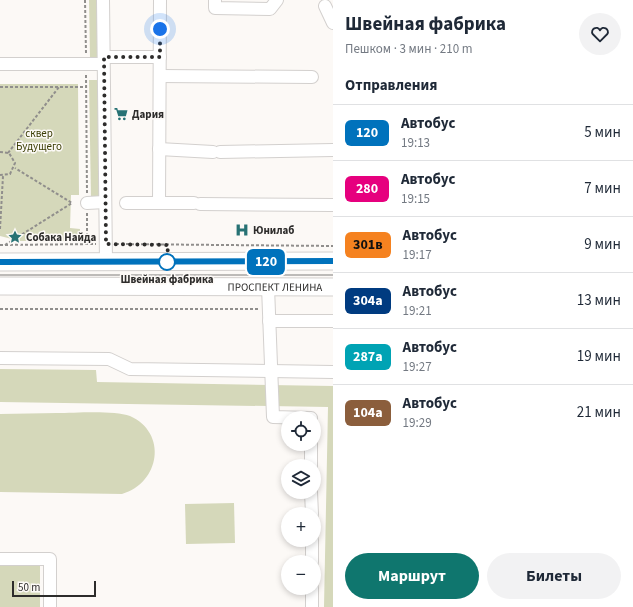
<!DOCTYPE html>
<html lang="ru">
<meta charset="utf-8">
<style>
body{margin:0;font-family:"Source Sans 3",sans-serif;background:#f2f2f3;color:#1f2937;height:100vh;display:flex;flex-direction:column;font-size:15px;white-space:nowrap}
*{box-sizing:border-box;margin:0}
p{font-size:13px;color:#747a83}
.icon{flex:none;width:22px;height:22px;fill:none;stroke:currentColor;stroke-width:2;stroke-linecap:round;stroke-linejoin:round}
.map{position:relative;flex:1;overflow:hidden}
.details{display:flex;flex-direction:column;background:#fff;width:300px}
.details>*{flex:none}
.badge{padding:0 8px;border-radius:6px;font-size:14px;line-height:26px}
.buttons{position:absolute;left:281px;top:411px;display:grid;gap:8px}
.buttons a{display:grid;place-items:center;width:40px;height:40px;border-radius:50%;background:#fff;box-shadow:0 2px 6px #0003;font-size:20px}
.scale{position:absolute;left:12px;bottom:10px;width:84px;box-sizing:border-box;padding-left:4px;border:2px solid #2d2c2b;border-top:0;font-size:11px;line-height:14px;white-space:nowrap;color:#2d2c2b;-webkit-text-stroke:3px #fcf9f6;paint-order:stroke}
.you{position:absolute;width:20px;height:20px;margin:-10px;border:3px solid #fff;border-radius:50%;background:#1a73e8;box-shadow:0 0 0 6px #1a73e833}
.map>.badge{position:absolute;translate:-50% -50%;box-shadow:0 0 0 2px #fff}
h2{padding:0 12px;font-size:15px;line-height:36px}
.round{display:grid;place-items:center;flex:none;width:42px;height:42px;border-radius:21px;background:#f2f2f3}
.headline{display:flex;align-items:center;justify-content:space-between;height:68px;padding:0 12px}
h1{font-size:19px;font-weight:700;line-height:30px}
.action{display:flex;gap:8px;margin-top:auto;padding:8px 12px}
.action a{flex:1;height:46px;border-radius:24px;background:#0f766e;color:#fff;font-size:16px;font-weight:700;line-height:46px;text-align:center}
.action a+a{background:#f2f2f3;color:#1f2937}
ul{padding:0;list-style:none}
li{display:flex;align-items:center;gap:12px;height:56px;padding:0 12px;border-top:1px solid #e0e1e3}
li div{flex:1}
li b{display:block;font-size:15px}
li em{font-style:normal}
li .badge{min-width:44px;font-weight:700;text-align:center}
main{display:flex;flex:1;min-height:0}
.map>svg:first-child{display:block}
.green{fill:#d5d8ba}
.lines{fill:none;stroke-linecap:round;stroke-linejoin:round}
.minor-casing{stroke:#d3d0ce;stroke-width:14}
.highway-casing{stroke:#d3d0ce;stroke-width:19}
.path{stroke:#908e8c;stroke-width:2;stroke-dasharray:3 2;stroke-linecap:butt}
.minor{stroke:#fff;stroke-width:12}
.highway{stroke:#fff;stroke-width:17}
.tram{stroke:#7f7d7b;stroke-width:1}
.line-casing{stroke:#fff;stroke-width:9}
.line{stroke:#0072bc;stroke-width:6}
.walk{stroke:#2d2c2b;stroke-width:4;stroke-dasharray:0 7.2}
.stop-dot{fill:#fff;stroke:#0072bc;stroke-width:2}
.labels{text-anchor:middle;stroke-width:3;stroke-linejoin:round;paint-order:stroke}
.poi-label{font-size:11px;font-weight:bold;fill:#2d2c2b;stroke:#fcf9f6;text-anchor:start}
.park-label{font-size:11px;fill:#3a3d03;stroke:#fcf9f6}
.stop-label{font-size:11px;font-weight:bold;fill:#2d2c2b;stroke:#fcf9f6}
.street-label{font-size:11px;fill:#2d2c2b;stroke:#fcf9f6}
</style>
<main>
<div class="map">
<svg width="333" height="607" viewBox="0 0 333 607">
<rect width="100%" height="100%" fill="#fcf9f6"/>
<g class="green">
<path d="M89,0h10v59l-9,-1z"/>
<path d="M89,80h10l2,119 -10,1z"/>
<path d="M0,84h78l1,111h-8l-1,33 10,1 -1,12h-59l-20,-5z"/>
<path d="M0,369l96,1 1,12 236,4v221h-9l4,-200 -328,-5z"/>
<path d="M57,413c18,0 57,-3 73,3 38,17 30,67 -8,78l-122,-2v-78z"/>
<path d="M234,503l1,40 -49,1 -1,-40z"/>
<rect x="0" y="566" width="40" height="41"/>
</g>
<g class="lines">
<g class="minor-casing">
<g id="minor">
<path d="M103,0l3,262"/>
<path d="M215,0v8l55,1 7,-9"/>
<path d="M325,6l8,17"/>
<path d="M104,57h56"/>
<path d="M0,64h103"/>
<path d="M160,76l152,1"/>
<path d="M159,149l54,3"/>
<path d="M220,152l113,-2"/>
<path d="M87,203l18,-1"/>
<path d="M126,203h68"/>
<path d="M159,203l1,-203"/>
<path d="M200,204l133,1"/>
<path d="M268,287l5,130 38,1"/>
<path d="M269,321h64"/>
<path d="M0,358l109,1 21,10 203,3"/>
<path d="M311,444v22"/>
<path d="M311,492l1,22"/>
<path d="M312,540v22"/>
<path d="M0,559h50v48"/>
<path d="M312,588v19"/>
</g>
</g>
<g class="highway-casing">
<g id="highway">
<path d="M0,262l333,-1"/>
<path id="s1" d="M0,286l333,1"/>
</g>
</g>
<g class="path">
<path d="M85,0l1,53"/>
<path d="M86,75l1,118"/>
<path d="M0,87h86"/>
<path d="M0,152l9,1 6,10 -5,11 -10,1"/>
<path d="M8,153l51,-66"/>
<path d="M87,213v31"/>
<path d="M0,229l3,-53"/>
<path d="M116,244l217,2"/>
<path d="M0,245l96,-1"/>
<path d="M5,245l67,-42 -57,-35"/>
<path d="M0,309h259"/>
</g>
<use href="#minor" class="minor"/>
<use href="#highway" class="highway"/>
<path class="tram" d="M0,275h333"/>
</g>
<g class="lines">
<g class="line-casing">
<path id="line" d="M0,262l333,-1"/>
</g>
<use href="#line" class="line"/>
<path class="walk" d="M160,29v28h-56l2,187 62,1 -1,17"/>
</g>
<defs>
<g id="supermarket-bare" transform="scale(1.08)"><path d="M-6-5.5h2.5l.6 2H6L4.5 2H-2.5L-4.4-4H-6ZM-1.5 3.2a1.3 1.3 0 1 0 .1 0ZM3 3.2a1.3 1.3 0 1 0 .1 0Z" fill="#277274" stroke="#fcf9f6" stroke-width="2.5" paint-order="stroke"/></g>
<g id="hospital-bare" transform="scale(1.08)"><path d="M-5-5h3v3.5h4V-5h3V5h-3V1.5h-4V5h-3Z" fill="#277274" stroke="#fcf9f6" stroke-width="2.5" paint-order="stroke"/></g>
<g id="sight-bare" transform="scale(1.08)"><path d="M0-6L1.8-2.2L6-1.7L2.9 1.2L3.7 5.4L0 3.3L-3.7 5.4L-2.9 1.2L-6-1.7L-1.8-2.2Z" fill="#277274" stroke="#fcf9f6" stroke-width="2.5" paint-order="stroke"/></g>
</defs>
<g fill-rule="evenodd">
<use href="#supermarket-bare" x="121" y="114"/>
<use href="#hospital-bare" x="242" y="230"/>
<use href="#sight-bare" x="15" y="237"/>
</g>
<circle class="stop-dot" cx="167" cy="262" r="8"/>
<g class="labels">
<g class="poi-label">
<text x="132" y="118">Дария</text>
<text x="253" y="234">Юнилаб</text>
<text x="26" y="241">Собака Найда</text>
</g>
<g class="park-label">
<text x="39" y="137">сквер<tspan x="39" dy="13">Будущего</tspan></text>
</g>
<g class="stop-label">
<text x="167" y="283">Швейная фабрика</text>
</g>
<g class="street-label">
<text dy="4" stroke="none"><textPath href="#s1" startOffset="275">ПРОСПЕКТ ЛЕНИНА</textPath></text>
</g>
</g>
</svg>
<div class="buttons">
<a><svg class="icon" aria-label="locate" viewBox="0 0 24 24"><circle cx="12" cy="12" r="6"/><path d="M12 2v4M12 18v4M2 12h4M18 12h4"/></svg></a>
<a><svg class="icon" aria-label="layers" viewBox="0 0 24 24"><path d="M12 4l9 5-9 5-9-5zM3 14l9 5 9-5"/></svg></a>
<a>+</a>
<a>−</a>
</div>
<div class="scale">50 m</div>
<div class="you" style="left:160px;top:29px"></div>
<b class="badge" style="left:266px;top:262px;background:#0072bc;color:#fff">120</b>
</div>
<section class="details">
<div class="headline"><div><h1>Швейная фабрика</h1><p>Пешком · 3 мин · 210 m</p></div><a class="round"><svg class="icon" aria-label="heart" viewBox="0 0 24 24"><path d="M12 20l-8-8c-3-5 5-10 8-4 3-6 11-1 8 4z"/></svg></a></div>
<h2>Отправления</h2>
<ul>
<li><span class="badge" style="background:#0072bc;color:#fff">120</span><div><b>Автобус</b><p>19:13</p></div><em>5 мин</em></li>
<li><span class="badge" style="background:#e6007e;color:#fff">280</span><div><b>Автобус</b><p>19:15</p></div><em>7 мин</em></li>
<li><span class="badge" style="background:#f58220;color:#111">301в</span><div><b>Автобус</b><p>19:17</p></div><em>9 мин</em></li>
<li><span class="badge" style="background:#003b80;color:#fff">304а</span><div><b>Автобус</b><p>19:21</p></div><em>13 мин</em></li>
<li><span class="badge" style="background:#00a3b4;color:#fff">287а</span><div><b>Автобус</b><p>19:27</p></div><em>19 мин</em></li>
<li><span class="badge" style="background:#8b5e3c;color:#fff">104а</span><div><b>Автобус</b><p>19:29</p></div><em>21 мин</em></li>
</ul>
<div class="action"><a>Маршрут</a><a>Билеты</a></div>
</section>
</main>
